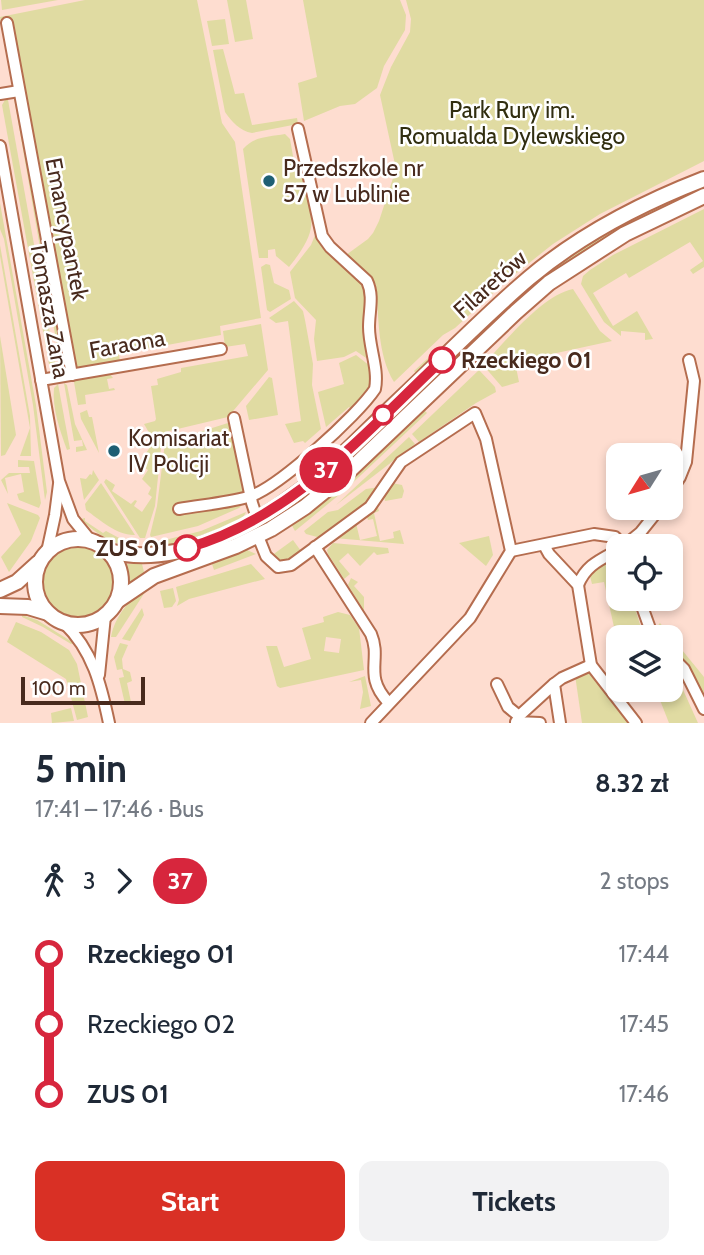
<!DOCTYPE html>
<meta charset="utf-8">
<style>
body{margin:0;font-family:Cabin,sans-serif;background:#f2f2f3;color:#1f2937;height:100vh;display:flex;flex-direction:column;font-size:26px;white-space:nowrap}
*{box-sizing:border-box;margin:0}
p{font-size:23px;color:#747a83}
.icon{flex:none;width:38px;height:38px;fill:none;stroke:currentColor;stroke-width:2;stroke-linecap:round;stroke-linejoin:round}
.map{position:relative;height:723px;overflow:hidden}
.side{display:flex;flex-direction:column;background:#fff;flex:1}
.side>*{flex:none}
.badge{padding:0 14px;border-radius:23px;font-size:24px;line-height:46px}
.needle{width:46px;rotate:233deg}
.controls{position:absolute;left:606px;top:443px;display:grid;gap:14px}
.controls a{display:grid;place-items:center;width:77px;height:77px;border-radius:14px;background:#fff;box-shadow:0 4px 10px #0003;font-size:35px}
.scale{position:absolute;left:21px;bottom:18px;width:124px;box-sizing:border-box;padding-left:7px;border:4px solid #482a1d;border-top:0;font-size:19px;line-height:24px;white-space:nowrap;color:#482a1d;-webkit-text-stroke:5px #fff;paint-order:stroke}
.map>.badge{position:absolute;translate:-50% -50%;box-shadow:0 0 0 4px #fff}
.legs{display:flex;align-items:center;gap:10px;height:77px;padding:0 35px;font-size:23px}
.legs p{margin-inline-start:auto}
.headline{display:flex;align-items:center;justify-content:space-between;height:119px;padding:0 35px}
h1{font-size:38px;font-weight:700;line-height:52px}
.primary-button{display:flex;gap:14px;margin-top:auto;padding:14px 35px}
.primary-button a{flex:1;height:80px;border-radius:14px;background:#d93025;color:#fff;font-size:28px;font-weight:700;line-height:80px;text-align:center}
.primary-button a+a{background:#f2f2f3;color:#1f2937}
ul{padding:0 35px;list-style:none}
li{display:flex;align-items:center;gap:24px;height:70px;font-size:26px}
li i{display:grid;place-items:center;width:10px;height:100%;margin:0 9px;background:currentColor}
li i::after{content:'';width:18px;height:18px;margin:-9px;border:5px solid;border-radius:50%;background:#fff}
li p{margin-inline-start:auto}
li:first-child i{background:linear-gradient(#0000 50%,currentColor 0)}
li:last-child i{background:linear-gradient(currentColor 50%,#0000 0)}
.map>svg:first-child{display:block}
.green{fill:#e0dba2;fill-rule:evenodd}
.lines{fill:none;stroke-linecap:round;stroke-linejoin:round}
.minor-casing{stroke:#b56d4f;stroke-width:14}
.major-casing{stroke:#b56d4f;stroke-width:18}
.minor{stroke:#fff;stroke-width:10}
.major{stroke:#fff;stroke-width:14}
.line-1-casing{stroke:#fff;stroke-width:16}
.line-1{stroke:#d7263d;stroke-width:10}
.poi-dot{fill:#1e5f74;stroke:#fff;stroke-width:2.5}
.stop-1-dot{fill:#fff;stroke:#d7263d;stroke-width:3.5}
.labels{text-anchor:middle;stroke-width:5;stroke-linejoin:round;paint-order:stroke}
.park-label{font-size:23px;fill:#312e10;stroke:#fff}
.poi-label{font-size:23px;fill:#482a1d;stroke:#fff;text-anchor:start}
.street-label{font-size:23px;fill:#482a1d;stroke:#fff}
.stop-label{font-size:23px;font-weight:bold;fill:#482a1d;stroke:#fff;text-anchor:start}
</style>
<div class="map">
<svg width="704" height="723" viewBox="0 0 704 723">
<rect width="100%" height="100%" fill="#feddd0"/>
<g class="green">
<path d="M1,0h57l-56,10z"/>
<path d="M85,0h112l25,123 13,19 26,176 -41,8 1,9 -102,19 1,9 -43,6 -2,-9 -15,3 -60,-346z"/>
<path d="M227,0h19l7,39 -18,3z"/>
<path d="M303,0h97l6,15 -1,15 -21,36 -7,22 -22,16 -15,2 -36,15 -6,-38 19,-6z"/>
<path d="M406,0h298v161l-104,53 -47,30 -49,39 -49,45 -12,7 -49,47c-17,-28 -15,-65 -18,-97l-4,-6 -26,-24 22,-16 5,-6 6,-12 17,-52 -16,-74 11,-28 19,-35 1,-13z"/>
<path d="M225,19l4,25 -17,2 -5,-25z"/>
<path d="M223,49l12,45 9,-1 8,32 45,-7 1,6 -46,9c-12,-2 -20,-11 -27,-21l-12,-62z"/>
<path d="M5,100h3l49,272 -8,-8 -47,-259z"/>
<path d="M285,134l5,5 6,34 7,2c9,47 18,52 -14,92l-13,-11 -1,-7 -7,1v8h-9l-16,-109c11,-13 26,-12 42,-15z"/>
<path d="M704,171v3c-64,26 -127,59 -181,103 -37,31 -70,66 -105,99l-4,-5c16,-15 31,-28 48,-40 22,-16 39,-39 60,-55 55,-44 116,-78 182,-105z"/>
<path d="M704,184v7c-40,19 -83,36 -120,61 -58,39 -107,91 -158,139l1,-5 -3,-3 113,-106 47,-33 51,-29z"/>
<path d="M0,203l36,202 11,87 -2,8 -12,-95 -29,-166 -4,-10z"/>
<path d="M704,209v58l-11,7 -3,-4 13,-9 -13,-19 -61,36 -3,-5 -33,20 20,33 24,-15 16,28 -8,1v-7l-24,-2v5l-17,-14 -23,-38 2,-8 7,-6 23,-15z"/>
<path d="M316,233l13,21 36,30 4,76 -13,-9 -12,6 -27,4 -3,-22 2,-19 -21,-22 -5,-26 21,-27z"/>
<path d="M0,245l30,171 1,40h-11l10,-28 -30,-172z"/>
<path d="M266,264l4,1 4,18 15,7 2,9 -21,13 -3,-2 -6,-43z"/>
<path d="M573,289l27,42 12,10 -97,21 4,20 -17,5 -19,-22c22,-23 59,-70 90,-76z"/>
<path d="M294,301l9,10 2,9 8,44 -1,21 9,44 -16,14 -2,-2 -9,2 -9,-19 16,-3 -13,-100 -12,2 -7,-5z"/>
<path d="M261,324l7,46 -40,47 -63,15v4l-3,2 -7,68 -10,32h-5l-36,-56 2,-3 9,6 -3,6 19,13 4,-4 2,1 -3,5 8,6 10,-15 -4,-3 3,-6 -9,-9 6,-9 -9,-6 15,-23 -10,-17 11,-3 1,-2 -5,-33 7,-1 -1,-6 24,-7v-4l67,-12 -3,-12 -20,3 -2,-16z"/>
<path d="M0,336l16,99 -11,20 -4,1z"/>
<path d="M356,355l14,11 1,20 -18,25 -4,-4 -23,20 -8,-35 26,-8 -5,-21z"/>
<path d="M479,370l16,17 1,5 -20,11 -57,39 -7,-8z"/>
<path d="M109,373l4,5 -6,1 2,10 5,-1 1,2 -30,5 1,9 -8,1 -4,-23 1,-4z"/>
<path d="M269,377l3,1 6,37 -29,5 -3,-14z"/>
<path d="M64,383l3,2 8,39 12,26 -11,2v-5l7,-1 -1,-6 -8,1z"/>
<path d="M58,384l12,65 -3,1c-7,-19 -15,-42 -13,-62z"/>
<path d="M422,408l5,5 -82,77 -50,41 -5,-9z"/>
<path d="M87,410l2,7h3l7,36 -18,-34 -1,-6z"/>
<path d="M231,422l15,67 -2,14 -5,5 -41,18 -47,11 -1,-2 7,-29 8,-63z"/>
<path d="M409,437l6,7 -79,61z"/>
<path d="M18,460l16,1 7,42 -2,5 -20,-8 -2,-6 7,-2 -3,-18 -16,4 3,16 -7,-14 8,-7h21l-1,-6h-11z"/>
<path d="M93,470l6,10 -15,20 -4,-22 6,1 4,-5 2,1z"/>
<path d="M101,483l34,52c-17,1 -35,-15 -49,-25l-1,-6z"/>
<path d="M392,483l10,2 2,6 -2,7 -17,3 -1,-6z"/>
<path d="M380,487l-11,16 -48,35 -15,-4 -2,-3 24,-19 10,-2 28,-21z"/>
<path d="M7,503l31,12 2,3 -9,23 -22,31 -8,-15 20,-23z"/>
<path d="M377,504l2,7 -5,2 6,28 14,-3 -1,-6 7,-2 4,14 -70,-6 28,-21 1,4 -7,2 4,17 17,-4 -4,-17 -5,1 -2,-6z"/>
<path d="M246,512c-7,20 -76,34 -96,38l-1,-6 52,-13z"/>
<path d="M85,518v3l18,12 3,-2 17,9 15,5 1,4c-21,-2 -44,-15 -58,-30z"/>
<path d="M489,536l4,19 -7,11 -27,-23z"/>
<path d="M293,540l8,11 -13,10 -12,-1 -5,-4z"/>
<path d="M333,543l55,5 1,5 -12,2 -3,-3 -14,14 -12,-13 -9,8 11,13 -6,5 -16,-25 -1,-4z"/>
<circle cx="78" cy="582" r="37"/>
<path d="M238,550h9l9,4 -42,16 -2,-6z"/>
<path d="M616,555l2,2v41l14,1 12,38h-26v8l-14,-63 -12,2 -3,-12z"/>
<path d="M127,564h15l3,12 -15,10z"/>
<path d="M251,564l14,15 -76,20 -12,7 2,-6 -3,-13z"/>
<path d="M351,578l7,4 -4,4 10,11v14l-16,-26z"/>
<path d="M146,586l1,3 -31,48h-5c3,-20 20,-39 35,-51z"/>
<path d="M173,588l3,13 -4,6 -8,1 -4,-17z"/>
<path d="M142,608l2,7 -14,26 -8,-2z"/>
<path d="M338,612l12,3 9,13 5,42 -84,18 -3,-2 -11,-40h11l7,21 27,-8 -9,-31 22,-6 -1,-5zM326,637l15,2 -2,14 -15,-2z"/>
<path d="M22,615l15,5 37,23 -3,1 -28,-17 -21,-10z"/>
<path d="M16,622l25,10 28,18 8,14 11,53 -11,3 -11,-41 -59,-37z"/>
<path d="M660,623l44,54v21l-15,-29 -19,-22v-10h-9l-6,-8z"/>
<path d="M120,643l8,2 -6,14 1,10 7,3 2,9 -5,2 4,19 -6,2 -6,-26 5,-1 -2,-8 -5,1 -3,-13z"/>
<path d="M670,667l5,5 23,51h-29l-13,-33h14z"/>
<path d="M591,672l41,51h-50l-7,-48z"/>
<path d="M365,676l6,30 -11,3 3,-17 -2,-12 -12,2z"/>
<path d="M71,708l3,13 -22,2 -1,-10z"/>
</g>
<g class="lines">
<g class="minor-casing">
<g id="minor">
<path d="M7,23l65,352"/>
<path d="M0,94l19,-3"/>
<path d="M0,146l59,335 14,38 17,21"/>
<path d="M41,380l180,-31"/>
<path d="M234,418l18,85 5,15"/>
<path d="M670,492l10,-15 6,-15 8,-81 -5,-21"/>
<path d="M179,509c23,-4 47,-6 69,-12 29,-8 110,-82 127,-108 4,-20 -6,-41 -6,-62 0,-16 5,-31 -2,-46l-37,-34 -8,-11 -24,-107"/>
<path d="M258,536l8,20 12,11 13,-2 79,-58 31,-45 74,-49 11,26 25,112 -41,67 -99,105"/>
<path d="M544,545l5,9 29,31 13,80 45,58"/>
<path d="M624,546l16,-13 20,-25"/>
<path d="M315,547l56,87c11,26 -8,41 17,68"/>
<path d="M511,551l83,-17 21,3 8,9"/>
<path d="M47,552l8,-37 4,-31"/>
<path d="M578,585c8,-20 22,-25 40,-35"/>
<path d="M639,598l14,39"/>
<path d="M64,623c29,28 37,62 45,100"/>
<path d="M670,655l14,14 20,40"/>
<path d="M99,675l6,-59"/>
<path d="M497,684l11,23 11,9 35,-32"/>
<path d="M518,719l-2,3 24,1"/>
<path d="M560,723l-6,-39 8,-6 29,-13"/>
</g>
</g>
<g class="major-casing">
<g id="major">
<circle cx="78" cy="582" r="43"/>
<path d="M109,551c65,17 140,-21 191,-60 34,-25 63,-57 94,-86 45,-42 88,-87 135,-127 51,-43 113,-75 175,-99"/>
<path d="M0,590l17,-8 21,-19"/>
<path d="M117,601l37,-25 82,-30 35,-17 34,-22 43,-35 168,-160 33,-29 76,-49 79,-38"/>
<path d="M0,606l28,1 20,6"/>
</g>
</g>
<use href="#minor" class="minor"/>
<use href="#major" class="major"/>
</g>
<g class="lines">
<g class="line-1-casing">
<path id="line-1" d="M187,548c106,-30 178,-116 255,-188"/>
</g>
<use href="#line-1" class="line-1"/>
</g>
<g class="poi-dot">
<circle cx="269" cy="181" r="7"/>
<circle cx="114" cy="451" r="7"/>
</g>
<g class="stop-1-dot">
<circle cx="442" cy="360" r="12"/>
<circle cx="383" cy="415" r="9"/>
<circle cx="187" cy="548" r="12"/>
</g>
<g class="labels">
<g class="park-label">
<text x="512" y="118">Park Rury im.<tspan x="512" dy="26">Romualda Dylewskiego</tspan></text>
</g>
<g class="poi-label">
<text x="283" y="176">Przedszkole nr<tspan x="283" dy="26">57 w Lublinie</tspan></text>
<text x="128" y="446">Komisariat<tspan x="128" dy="26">IV Policji</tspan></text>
</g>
<g class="street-label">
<text transform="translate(67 229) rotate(79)" y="8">Emancypantek</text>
<text transform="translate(490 284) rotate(-42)" y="8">Filaretów</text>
<text transform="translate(50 310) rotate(80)" y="8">Tomasza Zana</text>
<text transform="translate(127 344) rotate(-10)" y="8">Faraona</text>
</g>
<g class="stop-label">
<text x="461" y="368">Rzeckiego 01</text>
<text x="168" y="556" text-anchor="end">ZUS 01</text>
</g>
</g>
</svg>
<div class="controls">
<a><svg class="needle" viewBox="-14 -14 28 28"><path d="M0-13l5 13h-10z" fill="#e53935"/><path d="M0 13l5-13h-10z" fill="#747a83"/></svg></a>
<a><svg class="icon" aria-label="locate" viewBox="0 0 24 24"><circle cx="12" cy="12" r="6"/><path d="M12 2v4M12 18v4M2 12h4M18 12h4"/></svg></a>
<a><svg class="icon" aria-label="layers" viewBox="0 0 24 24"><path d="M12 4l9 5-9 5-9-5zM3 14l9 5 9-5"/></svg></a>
</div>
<div class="scale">100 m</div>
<b class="badge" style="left:326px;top:470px;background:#d7263d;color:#fff">37</b>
</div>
<section class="side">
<div class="headline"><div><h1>5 min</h1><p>17:41 – 17:46 · Bus</p></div><b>8.32 zł</b></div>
<div class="legs"><svg class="icon" aria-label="walk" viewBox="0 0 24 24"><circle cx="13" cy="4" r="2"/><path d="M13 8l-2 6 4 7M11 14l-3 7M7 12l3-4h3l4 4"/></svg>3<svg class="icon" aria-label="forward" viewBox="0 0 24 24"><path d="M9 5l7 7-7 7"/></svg><b class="badge" style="background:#d7263d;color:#fff">37</b><p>2 stops</p></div>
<ul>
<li><i style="color:#d7263d"></i><b>Rzeckiego 01</b><p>17:44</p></li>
<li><i style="color:#d7263d"></i><span>Rzeckiego 02</span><p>17:45</p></li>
<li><i style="color:#d7263d"></i><b>ZUS 01</b><p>17:46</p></li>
</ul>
<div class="primary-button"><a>Start</a><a>Tickets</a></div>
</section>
